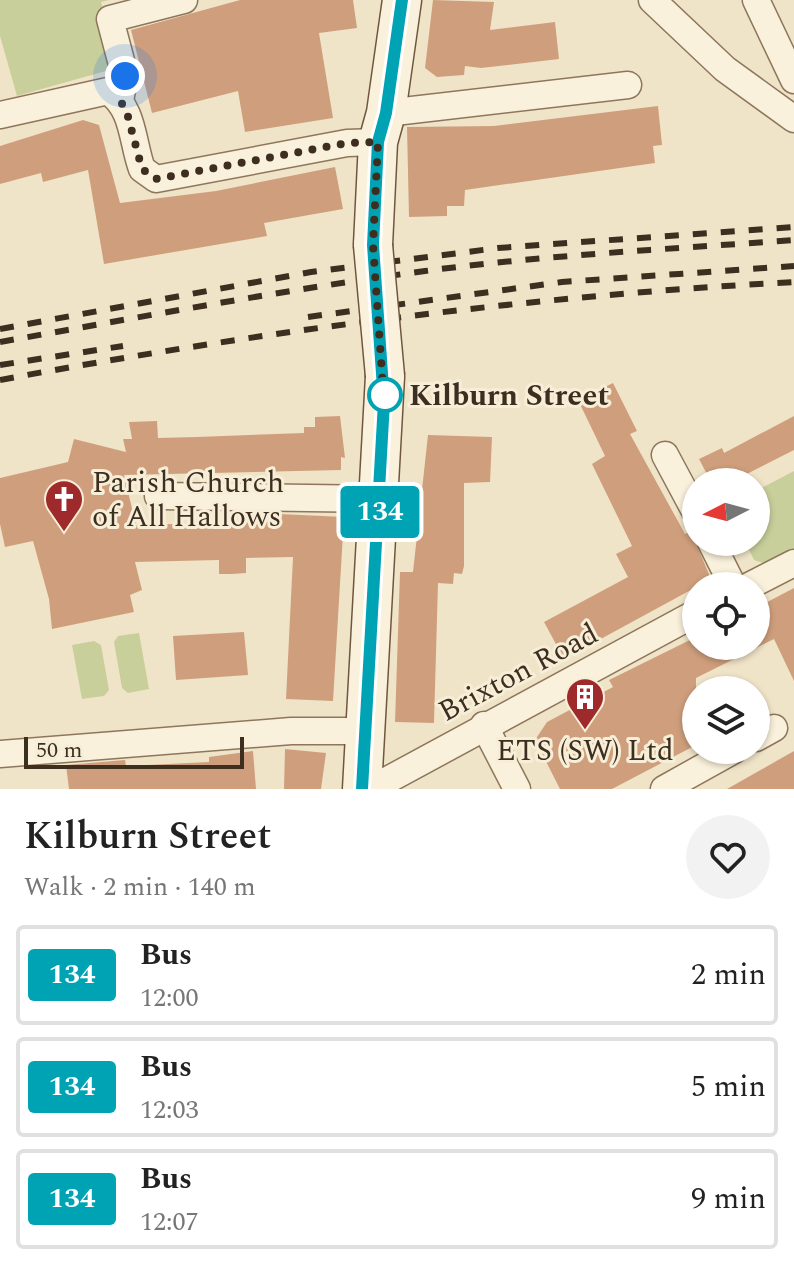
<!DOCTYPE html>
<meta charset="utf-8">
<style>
body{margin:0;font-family:Spectral,serif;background:#f2f2f2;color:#222;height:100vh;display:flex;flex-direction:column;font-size:30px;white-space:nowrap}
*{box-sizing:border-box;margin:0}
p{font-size:26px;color:#767676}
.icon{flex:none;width:44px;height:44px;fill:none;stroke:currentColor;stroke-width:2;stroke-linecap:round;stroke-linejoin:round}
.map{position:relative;height:789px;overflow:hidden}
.side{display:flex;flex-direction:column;background:#fff;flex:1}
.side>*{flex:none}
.badge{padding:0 16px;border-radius:6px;font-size:28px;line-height:52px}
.needle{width:52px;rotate:264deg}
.tools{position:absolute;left:682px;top:468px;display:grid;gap:16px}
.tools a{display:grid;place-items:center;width:88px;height:88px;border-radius:50%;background:#fff;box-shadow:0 2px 6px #0004;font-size:40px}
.scale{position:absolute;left:24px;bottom:20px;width:220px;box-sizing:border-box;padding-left:8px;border:4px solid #3d2e20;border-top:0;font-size:22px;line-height:28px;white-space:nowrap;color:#3d2e20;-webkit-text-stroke:6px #f7eed8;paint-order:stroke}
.you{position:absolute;width:40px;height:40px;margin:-20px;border:6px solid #fff;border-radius:50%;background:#1a73e8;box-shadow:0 0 0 12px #1a73e833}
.map>.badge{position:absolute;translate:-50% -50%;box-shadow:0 0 0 4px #fff}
.round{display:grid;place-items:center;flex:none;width:84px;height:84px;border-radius:42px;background:#f2f2f2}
.headline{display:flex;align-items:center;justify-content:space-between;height:136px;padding:0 24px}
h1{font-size:38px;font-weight:600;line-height:60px}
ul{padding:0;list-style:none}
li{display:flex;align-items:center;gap:24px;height:100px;margin:0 16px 12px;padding:0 8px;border:4px solid #e0e0e0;border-radius:8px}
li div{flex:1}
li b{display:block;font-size:30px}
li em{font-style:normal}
li .badge{min-width:88px;font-weight:700;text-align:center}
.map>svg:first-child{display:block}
.green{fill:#c9cf9b}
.building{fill:#cf9f7d}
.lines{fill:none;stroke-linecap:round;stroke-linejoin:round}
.street-casing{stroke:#8d765c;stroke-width:29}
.secondary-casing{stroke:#6f573f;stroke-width:41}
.street{stroke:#faf1dc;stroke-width:26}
.secondary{stroke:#faf1dc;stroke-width:38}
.rail{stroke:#3d2e20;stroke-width:6;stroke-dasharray:14 14;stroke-linecap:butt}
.secondary-bridge-casing{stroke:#6f573f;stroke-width:41;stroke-linecap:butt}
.secondary-bridge{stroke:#faf1dc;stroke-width:38}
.line-casing{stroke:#fff;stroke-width:18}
.line{stroke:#00a3b4;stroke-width:12}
.walk{stroke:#3d2e20;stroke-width:8;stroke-dasharray:0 14.4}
.stop-dot{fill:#fff;stroke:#00a3b4;stroke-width:4}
.labels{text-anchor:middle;stroke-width:6;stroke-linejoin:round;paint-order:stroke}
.stop-label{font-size:30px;font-weight:bold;fill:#3d2e20;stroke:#f7eed8;text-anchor:start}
.poi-label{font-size:30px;fill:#3d2e20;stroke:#f7eed8;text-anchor:start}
.street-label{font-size:30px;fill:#3d2e20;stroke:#f7eed8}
</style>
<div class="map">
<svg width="794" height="789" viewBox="0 0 794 789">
<rect width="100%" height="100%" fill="#f0e4c8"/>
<g class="green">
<path d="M0,0h109l-8,2 19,65 -103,29 -17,-60z"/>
<path d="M794,471v79l-28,14 -12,-4 -9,-18h11v-51z"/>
<path d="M139,633l10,56 -21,4 -6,-5 -8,-46 4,-6z"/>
<path d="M94,641l7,4 8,45 -5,6 -22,3 -10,-54z"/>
</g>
<g class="building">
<path d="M240,0h113l4,28 -38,5 14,85 -88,14 -7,-41 -86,22 -21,-83z"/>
<path d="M433,0l61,2 -4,28 65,-8 4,37 -78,9 -16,-2 -1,9 -27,2 -12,-9z"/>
<path d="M658,106l4,39 -9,1 2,17 -190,27 -1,16h-17v10l-38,1 -2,-90 87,-1z"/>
<path d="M83,120l16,5 21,78 96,-12 119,-24 8,42 -79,14 3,13 -163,28 -16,-94 -45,12 -2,-9 -41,11v-38z"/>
<path d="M613,383l24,48 -7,3 55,100 6,-3 20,48 -147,80 -20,-37 84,-45 -12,-23 16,-8 -40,-82 13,-8 -27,-56z"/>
<path d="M340,416l5,42 -4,-1v13l-217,5 12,50 143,-4v-7l65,3 -11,184 -47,-2 7,-142 -47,1v15l-14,1h-13v-14l-84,2 7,28 -12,5 4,17 -82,17 -3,-30 -16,-58 -28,6 -5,-23v-46l68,-16 6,-23 52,13 -3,-13h9l-3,-17 28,-1 1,17 39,-1 107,-4v-6h11v-10z"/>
<path d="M794,416v34l-63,32h-20l-12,-23 23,-11 2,5z"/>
<path d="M428,435l64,2 -2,45 -26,1v83l-2,8 -8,-1 -1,11 -15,-1 -4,140 -39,-1 5,-150h13z"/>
<path d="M794,588v93l-20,-42 -78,39v67l-84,44h-52l-25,-49 12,-18 66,-35 -4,-7 87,-43v9h60v-38z"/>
<path d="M244,632l4,43 -72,5 -3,-44z"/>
<path d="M285,749l41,4 -5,36h-37z"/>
<path d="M253,751l3,38h-187l-3,-24 59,-5 1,6 83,-4v-5z"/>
<path d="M794,751v38h-67z"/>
</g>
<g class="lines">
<g class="street-casing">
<g id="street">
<path d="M652,0l73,69 69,50"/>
<path d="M756,0l38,80"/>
<path d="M120,100l5,-24 -15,-57 74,-19"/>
<path d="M386,113l242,-28"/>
<path d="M0,115l108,-24c26,17 24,51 34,78l14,10 191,-36 31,-1"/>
<path d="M665,455l31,58"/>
<path d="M158,496l223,3"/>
<path d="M711,542l22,44"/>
<path d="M749,586l45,-23"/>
<path d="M484,725l33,64"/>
<path d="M756,738l18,-10"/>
<path d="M0,754l291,-23h72"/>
<path d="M371,789l325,-176"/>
<path d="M664,789l70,-39"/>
</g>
</g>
<g class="secondary-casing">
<g id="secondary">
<path d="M373,245l5,-103 8,-29 16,-113"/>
<path d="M362,789l23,-413"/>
</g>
</g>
<use href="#street" class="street"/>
<use href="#secondary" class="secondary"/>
<g class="rail">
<path d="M308,317l254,-35 232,-16"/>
<path d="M0,329l311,-57 187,-24 296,-21"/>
<path d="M0,342c141,-25 283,-52 425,-71 122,-16 246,-22 369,-31"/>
<path d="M0,365l123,-19"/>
<path d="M0,380c263,-49 527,-84 794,-98"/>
</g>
<g class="secondary-bridge-casing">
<path id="secondary-bridge" d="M373,245l12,131"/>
</g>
<use href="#secondary-bridge" class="secondary-bridge"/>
</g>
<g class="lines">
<g class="line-casing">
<path id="line" d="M362,789l22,-387 -11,-157 5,-103 8,-29 16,-113"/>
</g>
<use href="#line" class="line"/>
<path class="walk" d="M125,76l-5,24 7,13 15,56 14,10 191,-36 31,-1 -5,103 11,157 1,-7"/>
</g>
<defs>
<g id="church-pin" transform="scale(2)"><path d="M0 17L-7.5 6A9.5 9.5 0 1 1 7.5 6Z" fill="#9e2a2b" stroke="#f7eed8"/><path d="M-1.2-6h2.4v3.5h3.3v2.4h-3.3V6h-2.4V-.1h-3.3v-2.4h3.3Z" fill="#fff"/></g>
<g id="building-pin" transform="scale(2)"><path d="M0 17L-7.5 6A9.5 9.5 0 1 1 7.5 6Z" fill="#9e2a2b" stroke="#f7eed8"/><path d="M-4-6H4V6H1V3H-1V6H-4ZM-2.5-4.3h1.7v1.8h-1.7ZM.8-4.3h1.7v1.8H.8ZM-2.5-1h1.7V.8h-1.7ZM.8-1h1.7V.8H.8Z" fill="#fff"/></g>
</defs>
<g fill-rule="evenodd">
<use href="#church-pin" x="64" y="499"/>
<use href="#building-pin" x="585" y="697"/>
</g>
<circle class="stop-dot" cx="385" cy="395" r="16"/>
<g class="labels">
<g class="stop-label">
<text x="409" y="405">Kilburn Street</text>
</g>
<g class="poi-label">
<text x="92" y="492">Parish Church<tspan x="92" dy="34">of All Hallows</tspan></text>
<text x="585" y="760" text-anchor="middle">ETS (SW) Ltd</text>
</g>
<g class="street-label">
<text transform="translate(518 672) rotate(-28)" y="10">Brixton Road</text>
</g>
</g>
</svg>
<div class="tools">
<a><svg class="needle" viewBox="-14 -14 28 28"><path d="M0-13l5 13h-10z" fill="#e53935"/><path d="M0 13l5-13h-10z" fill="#767676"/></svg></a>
<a><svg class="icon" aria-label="locate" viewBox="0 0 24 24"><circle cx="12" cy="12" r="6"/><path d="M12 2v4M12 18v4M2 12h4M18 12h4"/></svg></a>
<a><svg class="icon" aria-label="layers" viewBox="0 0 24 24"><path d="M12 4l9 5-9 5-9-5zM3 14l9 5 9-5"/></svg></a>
</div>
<div class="scale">50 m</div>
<div class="you" style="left:125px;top:76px"></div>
<b class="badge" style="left:380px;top:512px;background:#00a3b4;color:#fff">134</b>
</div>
<section class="side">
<div class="headline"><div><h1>Kilburn Street</h1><p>Walk · 2 min · 140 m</p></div><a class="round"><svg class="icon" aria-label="heart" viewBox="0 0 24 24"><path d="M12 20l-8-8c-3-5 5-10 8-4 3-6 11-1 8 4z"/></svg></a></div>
<ul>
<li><span class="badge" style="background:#00a3b4;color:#fff">134</span><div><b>Bus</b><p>12:00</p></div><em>2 min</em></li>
<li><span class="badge" style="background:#00a3b4;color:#fff">134</span><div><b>Bus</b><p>12:03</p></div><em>5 min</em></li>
<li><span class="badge" style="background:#00a3b4;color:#fff">134</span><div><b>Bus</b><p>12:07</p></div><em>9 min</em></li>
</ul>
</section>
